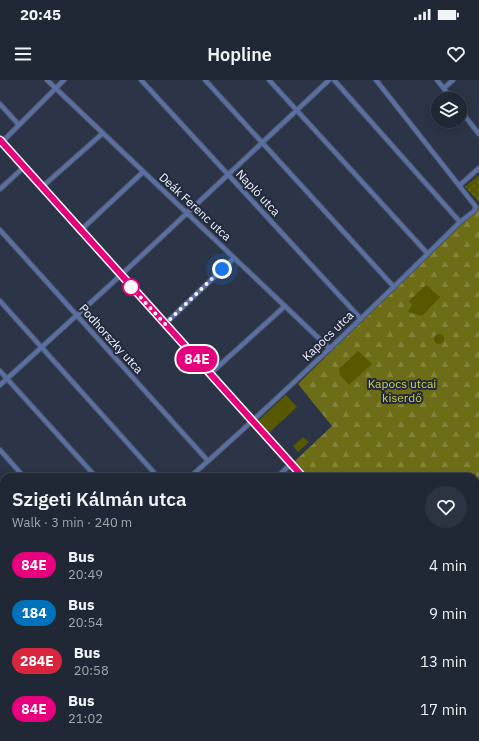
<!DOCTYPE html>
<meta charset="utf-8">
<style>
body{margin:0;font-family:"IBM Plex Sans",sans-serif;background:#2d3441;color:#f1f3f6;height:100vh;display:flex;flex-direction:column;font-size:15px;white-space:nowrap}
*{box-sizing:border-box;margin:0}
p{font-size:13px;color:#a2a6ad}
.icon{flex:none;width:22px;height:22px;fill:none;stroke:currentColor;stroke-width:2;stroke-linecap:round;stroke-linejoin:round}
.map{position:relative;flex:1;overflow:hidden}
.panel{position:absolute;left:0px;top:393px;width:479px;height:268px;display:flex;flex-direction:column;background:#212835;border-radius:12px 12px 0 0;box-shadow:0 2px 10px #0003,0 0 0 1px #3e4450}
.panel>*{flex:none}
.badge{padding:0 8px;border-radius:13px;font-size:14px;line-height:26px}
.controls{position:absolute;left:431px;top:12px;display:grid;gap:8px}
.controls a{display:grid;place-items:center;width:36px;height:36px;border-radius:50%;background:#212835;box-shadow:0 2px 10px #0003,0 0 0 1px #3e4450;font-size:20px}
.you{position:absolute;width:20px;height:20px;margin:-10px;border:3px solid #fff;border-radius:50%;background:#1a73e8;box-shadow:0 0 0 6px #1a73e833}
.map>.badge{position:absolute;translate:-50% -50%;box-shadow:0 0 0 2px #fff}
.round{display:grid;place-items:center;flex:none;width:42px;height:42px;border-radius:21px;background:#2d3441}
.headline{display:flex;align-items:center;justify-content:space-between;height:68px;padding:0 12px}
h1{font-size:19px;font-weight:600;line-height:30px}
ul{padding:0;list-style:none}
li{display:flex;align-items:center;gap:12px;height:48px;padding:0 12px}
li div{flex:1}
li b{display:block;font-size:15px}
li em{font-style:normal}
li .badge{min-width:44px;font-weight:700;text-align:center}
.status{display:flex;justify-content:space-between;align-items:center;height:28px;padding:0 20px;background:#212835;direction:ltr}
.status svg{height:11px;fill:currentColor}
header{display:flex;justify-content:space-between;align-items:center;height:52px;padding:0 12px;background:#212835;font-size:18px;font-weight:600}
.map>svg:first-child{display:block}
.grass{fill:url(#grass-dots)}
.forest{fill:url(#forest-firs)}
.park{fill:#575800}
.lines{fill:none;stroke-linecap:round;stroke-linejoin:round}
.minor-casing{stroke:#4b5464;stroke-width:6}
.tertiary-casing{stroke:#4b5464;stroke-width:7}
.minor{stroke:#5a70a4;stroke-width:4}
.tertiary{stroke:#5a70a4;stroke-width:5}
.rail{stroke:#d3d9e3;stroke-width:1;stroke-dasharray:2 4;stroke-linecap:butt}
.line-casing{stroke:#fff;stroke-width:9}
.line{stroke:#e6007e;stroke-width:6}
.walk{stroke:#f0f5fe;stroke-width:4;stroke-dasharray:0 7.2}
.stop-dot{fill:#fff;stroke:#e6007e;stroke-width:2}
.labels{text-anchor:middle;stroke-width:4;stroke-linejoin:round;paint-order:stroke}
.street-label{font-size:12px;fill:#f0f5fe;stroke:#232a3d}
.park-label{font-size:12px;fill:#d1d243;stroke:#232a3d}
</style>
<div class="status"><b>20:45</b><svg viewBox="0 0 49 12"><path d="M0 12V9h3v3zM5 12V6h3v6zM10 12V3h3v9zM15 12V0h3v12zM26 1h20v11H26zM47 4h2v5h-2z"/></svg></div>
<header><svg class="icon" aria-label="menu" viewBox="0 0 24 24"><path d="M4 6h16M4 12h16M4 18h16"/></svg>Hopline<svg class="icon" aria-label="heart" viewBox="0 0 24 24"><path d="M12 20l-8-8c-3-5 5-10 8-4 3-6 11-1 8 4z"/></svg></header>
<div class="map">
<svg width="479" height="661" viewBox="0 0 479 661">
<defs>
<pattern id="grass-dots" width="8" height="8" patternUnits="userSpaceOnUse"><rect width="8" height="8" fill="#575800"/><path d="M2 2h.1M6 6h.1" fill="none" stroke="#6f7126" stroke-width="1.8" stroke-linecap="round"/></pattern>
<pattern id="forest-firs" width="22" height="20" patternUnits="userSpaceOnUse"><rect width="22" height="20" fill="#6d6d17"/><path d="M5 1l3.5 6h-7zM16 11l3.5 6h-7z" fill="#82823a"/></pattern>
</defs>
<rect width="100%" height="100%" fill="#2c3547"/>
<path class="grass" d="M479,95v27l-14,-15z"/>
<path class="forest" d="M479,126v410l-2,-3h-2v-136h-166l-14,-16 37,-35 -34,-42z"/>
<g class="park">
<path d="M426,205l14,12 -18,19 -14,-4 4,-7 -3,-4z"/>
<circle cx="439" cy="259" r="5"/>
<path d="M358,271l14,13 -23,21 -9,-10 -1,-6z"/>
<path d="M286,315l11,12 -28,26 -11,-12z"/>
<path d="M303,357l6,5 -11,10 -5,-6z"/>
</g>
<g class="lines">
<g class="minor-casing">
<g id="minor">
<path d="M47,0l283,269"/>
<path d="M141,0l220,239"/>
<path d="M205,0l189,207"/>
<path d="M269,0l159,174"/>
<path d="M334,0l126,142"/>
<path d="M437,0l15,19"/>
<path d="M444,8l9,-8"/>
<path d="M0,24l19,21"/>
<path d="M460,30l19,24"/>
<path d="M2,62l62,-62"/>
<path d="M460,105l19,-17"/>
<path d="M42,107l61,-54"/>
<path d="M0,109l24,-22"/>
<path d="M0,150l208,231"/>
<path d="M81,150l62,-58"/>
<path d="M0,221l158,176"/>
<path d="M165,244l69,-66"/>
<path d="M0,291l96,106"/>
<path d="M210,294l75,-68"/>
<path d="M0,305l121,-110 208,-195"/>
<path d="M0,370l24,27"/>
<path d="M190,397c93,-82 182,-168 270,-255l14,-11 2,-4 -100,-127"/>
<path d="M277,397l14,-13"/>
<path d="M0,457l4,4"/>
<path d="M0,542l4,5"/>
<path d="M0,569l4,-4"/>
<path d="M475,614l4,-3"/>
<path d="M0,640l4,4"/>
<path d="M16,657l3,4"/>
<path d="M258,657l3,4"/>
<path d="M441,657l4,4"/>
<path d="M72,661l5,-4"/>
<path d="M162,661l5,-4"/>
<path d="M248,661l4,-4"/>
<path d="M336,661l4,-4"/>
<path d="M423,661l5,-4"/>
</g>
</g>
<g class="tertiary-casing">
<g id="tertiary">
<path d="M0,60l303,337"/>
<path d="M475,588l4,5"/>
</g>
</g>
<use href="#minor" class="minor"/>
<use href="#tertiary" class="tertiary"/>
<path class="rail" d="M0,652l4,4"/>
</g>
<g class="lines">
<g class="line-casing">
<path id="line" d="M0,60l303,337"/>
</g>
<use href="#line" class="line"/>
<path class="walk" d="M131,207l34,37 57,-55"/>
</g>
<circle class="stop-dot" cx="131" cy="207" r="8"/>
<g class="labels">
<g class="street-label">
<text transform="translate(258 113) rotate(47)" y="4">Napló utca</text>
<text transform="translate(195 127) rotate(43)" y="4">Deák Ferenc utca</text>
<text transform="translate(328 256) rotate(-44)" y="4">Kapocs utca</text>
<text transform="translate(111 259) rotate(48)" y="4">Podhorszky utca</text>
</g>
<g class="park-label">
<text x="402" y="308">Kapocs utcai<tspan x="402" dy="14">kiserdő</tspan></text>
</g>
</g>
</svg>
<div class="controls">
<a><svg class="icon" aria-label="layers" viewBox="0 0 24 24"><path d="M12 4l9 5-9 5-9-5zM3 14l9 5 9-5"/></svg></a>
</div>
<div class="you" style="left:222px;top:189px"></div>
<b class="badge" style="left:197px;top:279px;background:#e6007e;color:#fff">84E</b>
<section class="panel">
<div class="headline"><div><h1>Szigeti Kálmán utca</h1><p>Walk · 3 min · 240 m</p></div><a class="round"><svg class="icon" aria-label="heart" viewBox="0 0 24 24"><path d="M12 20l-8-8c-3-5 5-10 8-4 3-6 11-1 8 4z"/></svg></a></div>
<ul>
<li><span class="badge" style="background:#e6007e;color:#fff">84E</span><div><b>Bus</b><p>20:49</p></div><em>4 min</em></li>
<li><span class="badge" style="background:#0072bc;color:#fff">184</span><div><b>Bus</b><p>20:54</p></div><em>9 min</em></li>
<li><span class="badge" style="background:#d7263d;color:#fff">284E</span><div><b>Bus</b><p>20:58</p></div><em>13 min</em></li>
<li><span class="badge" style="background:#e6007e;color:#fff">84E</span><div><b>Bus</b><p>21:02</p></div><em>17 min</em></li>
</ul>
</section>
</div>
